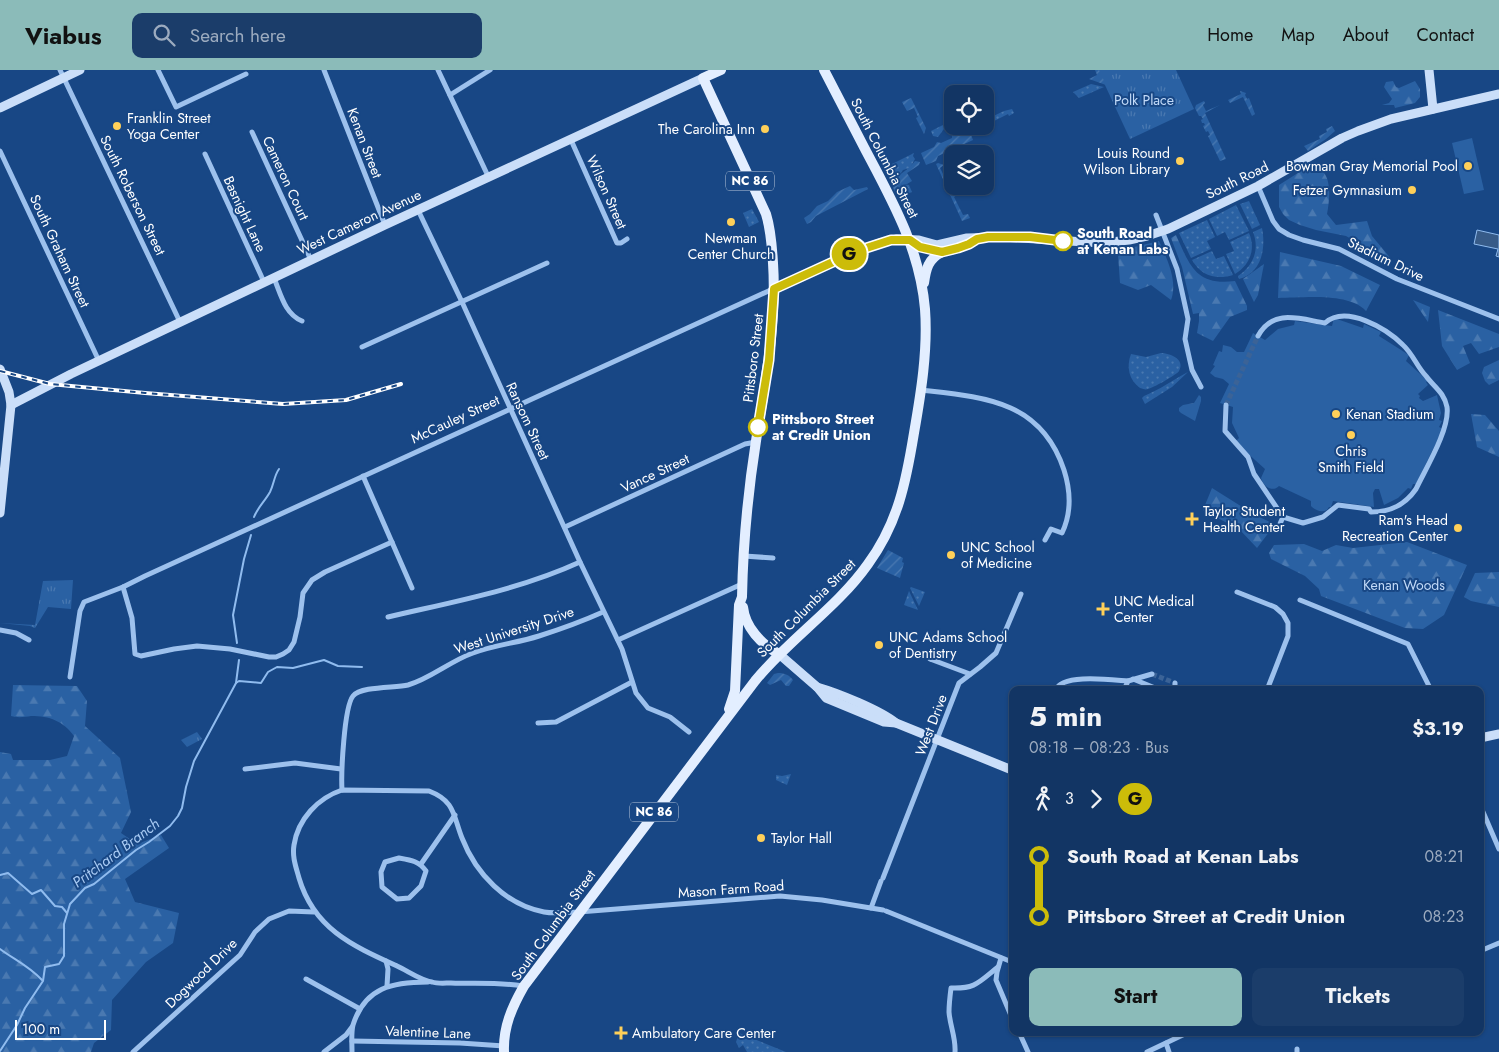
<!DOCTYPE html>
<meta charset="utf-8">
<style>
body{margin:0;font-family:Jost,sans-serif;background:#1b3d6a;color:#f1f3f6;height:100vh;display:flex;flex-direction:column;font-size:19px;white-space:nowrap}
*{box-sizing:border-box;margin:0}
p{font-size:16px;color:#9cabbf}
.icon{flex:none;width:28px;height:28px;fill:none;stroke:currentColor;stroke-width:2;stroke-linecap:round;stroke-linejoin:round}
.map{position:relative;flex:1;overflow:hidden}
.side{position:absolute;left:1009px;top:616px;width:475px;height:350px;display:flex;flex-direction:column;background:#123564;border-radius:10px;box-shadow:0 1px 4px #0004,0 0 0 1px #315078}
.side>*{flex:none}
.badge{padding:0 10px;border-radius:16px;font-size:18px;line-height:32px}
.buttons{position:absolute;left:944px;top:15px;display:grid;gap:10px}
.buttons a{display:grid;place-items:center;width:50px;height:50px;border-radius:10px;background:#123564;box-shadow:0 1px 4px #0004,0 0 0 1px #315078;font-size:25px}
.scale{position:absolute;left:15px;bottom:12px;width:91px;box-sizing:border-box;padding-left:5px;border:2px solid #fff;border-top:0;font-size:14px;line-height:18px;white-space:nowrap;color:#fff;-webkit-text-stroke:4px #184785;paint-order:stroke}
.map>.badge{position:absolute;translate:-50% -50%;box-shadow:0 0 0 2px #fff}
.legs{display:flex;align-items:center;gap:8px;height:55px;padding:0 20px;font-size:16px}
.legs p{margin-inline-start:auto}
.overview{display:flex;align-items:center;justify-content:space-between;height:85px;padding:0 20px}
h1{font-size:28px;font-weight:700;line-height:38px}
.cta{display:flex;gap:10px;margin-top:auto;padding:10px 20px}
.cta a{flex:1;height:58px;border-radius:10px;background:#8bbbb9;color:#111;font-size:20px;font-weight:700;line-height:58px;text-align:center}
.cta a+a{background:#1b3d6a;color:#f1f3f6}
ul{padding:0 20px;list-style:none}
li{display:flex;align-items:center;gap:18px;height:60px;font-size:19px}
li i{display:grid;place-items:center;width:8px;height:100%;margin:0 6px;background:currentColor}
li i::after{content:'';width:12px;height:12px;margin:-6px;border:4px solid;border-radius:50%;background:#123564}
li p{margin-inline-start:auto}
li:first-child i{background:linear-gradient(#0000 50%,currentColor 0)}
li:last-child i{background:linear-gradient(currentColor 50%,#0000 0)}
header{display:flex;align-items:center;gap:30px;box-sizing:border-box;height:70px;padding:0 25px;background:#8bbbb9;color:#111}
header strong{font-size:24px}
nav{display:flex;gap:28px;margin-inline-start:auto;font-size:18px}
.search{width:350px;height:45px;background:#1b3d6a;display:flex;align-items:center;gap:12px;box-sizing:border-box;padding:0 18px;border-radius:10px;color:#9cabbf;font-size:19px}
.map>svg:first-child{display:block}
.grass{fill:url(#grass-dots)}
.forest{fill:url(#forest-firs)}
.park{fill:url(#park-tufts)}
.garden{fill:url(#garden-furrows)}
.pitch{fill:#2a61a3}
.water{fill:#375b88;stroke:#90bcef}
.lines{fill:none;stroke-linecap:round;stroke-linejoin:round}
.stream{stroke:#90bcef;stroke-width:2}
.street-tunnel{stroke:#3b6397;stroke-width:5;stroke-dasharray:5 2.5;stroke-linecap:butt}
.street{stroke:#9dc1ed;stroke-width:5}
.secondary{stroke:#cadef9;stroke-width:9}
.primary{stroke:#e3eeff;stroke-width:10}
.rail-casing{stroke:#fff;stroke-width:4}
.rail{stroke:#184785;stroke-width:2;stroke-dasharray:5.5;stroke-linecap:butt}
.line-1-casing{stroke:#fff;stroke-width:11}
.line-1{stroke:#ccbc09;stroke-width:8}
.poi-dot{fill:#ffd059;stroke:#184785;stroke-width:2}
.stop-1-dot{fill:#fff;stroke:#ccbc09;stroke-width:2.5}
.labels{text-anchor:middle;stroke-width:4;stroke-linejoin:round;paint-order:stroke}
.shield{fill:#184785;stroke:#bac8da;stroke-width:1}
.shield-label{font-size:12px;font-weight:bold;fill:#fff}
.park-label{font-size:14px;fill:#c3dbf9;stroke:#184785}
.poi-label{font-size:14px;fill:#fff;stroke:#184785;text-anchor:start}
.street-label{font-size:14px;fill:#fff;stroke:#184785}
.stop-label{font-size:14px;font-weight:bold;fill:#fff;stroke:#184785;text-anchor:start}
.water-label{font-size:15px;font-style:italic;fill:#a9cbf4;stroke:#184785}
</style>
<header>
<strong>Viabus</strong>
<div class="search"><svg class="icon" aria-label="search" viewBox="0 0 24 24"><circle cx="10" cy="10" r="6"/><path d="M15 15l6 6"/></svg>Search here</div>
<nav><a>Home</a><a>Map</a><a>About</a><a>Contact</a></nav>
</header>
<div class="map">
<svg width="1499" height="982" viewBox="0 0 1499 982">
<defs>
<pattern id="grass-dots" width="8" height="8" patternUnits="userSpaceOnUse" patternTransform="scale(1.25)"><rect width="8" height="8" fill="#2a61a3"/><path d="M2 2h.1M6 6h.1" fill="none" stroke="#4a79b1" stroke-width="1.8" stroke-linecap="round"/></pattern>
<pattern id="forest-firs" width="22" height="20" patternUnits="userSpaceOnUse" patternTransform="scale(1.25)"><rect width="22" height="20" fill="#2a61a3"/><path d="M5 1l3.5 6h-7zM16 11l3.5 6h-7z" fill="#4a79b1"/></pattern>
<pattern id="park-tufts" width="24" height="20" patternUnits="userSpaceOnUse" patternTransform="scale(1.25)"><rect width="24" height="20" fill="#2a61a3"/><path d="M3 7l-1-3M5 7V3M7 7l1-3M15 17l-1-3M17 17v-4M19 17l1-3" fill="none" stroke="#4a79b1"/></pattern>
<pattern id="garden-furrows" width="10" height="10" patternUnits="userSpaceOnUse" patternTransform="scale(1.25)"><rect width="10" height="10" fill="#2a61a3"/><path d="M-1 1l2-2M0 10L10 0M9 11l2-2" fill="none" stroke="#4a79b1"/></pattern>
</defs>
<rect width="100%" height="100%" fill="#184785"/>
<g class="grass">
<path d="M1091,14l13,3 -25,11 -6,-6z"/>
<path d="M1012,39l2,4 -5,3 -1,-2 -18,9h-5v-3l19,-9z"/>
<path d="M949,52l-11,15 -5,-1 -2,-5z"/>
<path d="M914,83l-1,3 2,3 -5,9 -7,2 -5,7 -3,-1 -5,-11z"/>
<path d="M902,114l7,1 3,7 -5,2 2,6 -7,3 -8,-13 6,-3z"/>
<path d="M1249,131l11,24 -8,4 -12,-25z"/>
<path d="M1236,135l13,26 -20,9 -4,-8 -8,4 -8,-17z"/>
<path d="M752,139l7,13 -10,5 -6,-14z"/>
<path d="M1207,150l8,17 -8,4 4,8 -20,9 -12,-25z"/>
<path d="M1262,158c4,20 0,45 -23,51l-1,-3c15,-10 22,-26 15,-44z"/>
<path d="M1249,163c7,16 1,32 -14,41l-9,-20 8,-3 -4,-9z"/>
<path d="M1212,181l4,8 8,-3 9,19c-17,5 -32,1 -41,-15z"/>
<path d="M1161,283c8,0 25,6 18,18 -1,3 -28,18 -31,18 -3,1 -4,0 -8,-1 -11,-8 -14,-21 -9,-34l15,3z"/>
<path d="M1188,302l-16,15 -27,17 -3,-6 2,-2c15,-6 29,-16 44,-24z"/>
<path d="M911,517l14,5 -6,14 -9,-18z"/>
<path d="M909,521l9,19 -14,-5z"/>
<path d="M791,704l-4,11 -11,-5v-5l6,1z"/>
<path d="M739,963l47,19h-39l-4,-7 -4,3 -3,-6z"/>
</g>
<g class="forest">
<path d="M1393,11l3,6 3,1 16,-7 5,8v8l-5,6 -20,5 -1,-3h-12l7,-2 3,-4 -8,-12 2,-5z"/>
<path d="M1309,96c25,0 21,32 18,48l9,11 31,-4 5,15 20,24 -4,2 -8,-3 -11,-10 -23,-13 -30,-6 -16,-5 -11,-5 -6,-6 -4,-7v-22z"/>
<path d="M1176,165c14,31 20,51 59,46l12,25v4l-17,7 -17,24 -16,-8 2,-12v-8l-6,1 -11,-47 -11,-29z"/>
<path d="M1159,171c8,18 19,40 12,59l-20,-15 -13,5 -18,-7 -2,-29 4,-4z"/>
<path d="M1280,182l61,14 39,19 -14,26c-18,-19 -63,-13 -88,-13z"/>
<path d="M1264,194l-6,31 -4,7 -11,-23z"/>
<path d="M1413,230l17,7 -2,15z"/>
<path d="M1438,240l61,24v13l-20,7 -8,-11 -8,3 7,17 -13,7 -15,-24z"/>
<path d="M1499,290v20l-10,5 -4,-4 -3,-8 2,-6z"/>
<path d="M1199,325l2,2v4l-6,20 -14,-8 -2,-2v-3l4,-3 11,-2z"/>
<path d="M1471,344l14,1 14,16v26l-22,-10z"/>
<path d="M1212,418l43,27 17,8 1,4 -16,21 -17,-18 -37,-20z"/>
<path d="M1407,472l60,23 -23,50 -21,14 -18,-1 -84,-32 -2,-7 -14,-13 -34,-17 -2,-6 5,-8 30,-1 18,7 14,-6 17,3z"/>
<path d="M1499,502v35l-28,-6 -7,-4 11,-24z"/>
<path d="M13,615l64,1 10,15 -2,25 35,32 11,54 -10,21 16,11 24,-9 8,13 -44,31 10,23 44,11 -6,30 -27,19 -34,38 -1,30 -17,13 -3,9h-91v-300l11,2 2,6h37l17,-4 7,-20c-11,-15 -24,-20 -43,-20 -7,1 -13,2 -20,0z"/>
</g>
<g class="park">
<path d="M1098,0h78l18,39 -64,30z"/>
<path d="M73,510l-2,29 -23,-2 -13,21 -5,-2 -30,-3 35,2 8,-44z"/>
<path d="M197,662l5,7 -15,8 -6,-7z"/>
</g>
<g class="garden">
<path d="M1095,0h4l7,15 -17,-6 8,-4z"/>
<path d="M1240,21l6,2 -1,2 2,4 2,-1 6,16 -3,2 -9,-19 -13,6 -2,-3 13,-6z"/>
<path d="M911,28l15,30 -2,6 -8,-16 2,-1 -4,-9 -7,3 -5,-9z"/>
<path d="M1204,31l1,2 -2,2 3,6 14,-6 -15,8 21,46 -6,2 -12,-25 2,-1 -2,-4 -2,1 -3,-6 2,-1 -1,-2h-2l-1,-3 2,-1 -2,-3h-2l-4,-8 1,-3z"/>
<path d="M978,56h4l-12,6 3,8 -35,16 -2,5 -10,4 -5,-12 13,-6 3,-5 4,1 11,-5v-3h6l4,-4h4z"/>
<path d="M1332,56l3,5 -9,8 -18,12 -4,-5 16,-7 -1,-3 8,-4 -1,-3z"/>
<path d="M915,91l5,1 -1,3 -12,8 5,8 -5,3h-5l-2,3 -6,3 -1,-3 4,-2 -6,-12 -2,1 -3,-4 1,-4 3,-1 4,10 3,2c7,-6 13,-9 18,-16z"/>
<path d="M938,93l6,2 -4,3 11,22h6l1,4 -4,3 9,18 5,-1 2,4 -8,3 -26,-57z"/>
<path d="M850,116l4,4 13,-3 1,2 -52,27 -5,6 -4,2 -3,-6 6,-4 7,-8 11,-5 9,-9z"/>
<path d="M888,480l15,8 -1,4 2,1 -4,15 -23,-10z"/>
<path d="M778,603c7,0 11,2 15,7l-4,6h-3l-5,-6 -11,5 -3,-2 7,-9z"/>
</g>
<g class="pitch">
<path d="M1472,68l12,52 -20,4 -12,-51z"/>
<path d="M1334,248l29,10 1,-4 17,8 -2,4 30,19 -3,6 22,20 -2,1 2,3 -10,9 2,2 -1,2 4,3 14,-6 4,18 -2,7 3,1 -3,6 4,2 -27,55h-3l-2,5 -3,-1 -10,10 -14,7 -5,-16h-4l-2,4 1,14 -41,-6 -2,6h-2l-2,3c-6,3 -12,0 -16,-4v-5l-32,-15c-7,7 -16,0 -18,-8l4,-9 -30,-27 4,-4 -7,-15 1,-16 -13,-4 9,-19 -6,-5 -8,-2 -5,-4 5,-7 -2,-1 6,-14 3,1 1,-7 8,2 6,5h7l9,-19 12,7 13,-11 16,-4 1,-4 37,5z"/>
</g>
<path class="water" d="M1477,160l22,5v22l-3,-1 2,-7 -24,-5z"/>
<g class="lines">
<g class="stream">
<path d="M254,447c4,-10 11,-16 16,-25 4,-8 4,-16 9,-23"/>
<path d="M237,573l-4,-28 11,-56 7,-24"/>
<path d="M236,613l3,-2 22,2 7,-11 9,-5 16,1 31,-8 14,6 24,1"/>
<path d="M0,805l8,-2 24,21 9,-4 14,16 7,1 5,6"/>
<path d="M0,879c15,11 29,17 42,31"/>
<path d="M0,981l17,-26 8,-17 18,-27 2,-14 14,-3 5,-8v-32l6,-20 15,-16 9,-4 42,-34 13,-8 21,-16 8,-10 4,-8 4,-21 8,-26 42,-78 3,-23"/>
</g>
<g class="street-tunnel">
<path d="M1226,335l32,-69"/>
<path d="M1152,604l23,9"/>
</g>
<g class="street">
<path d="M60,0l120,252"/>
<path d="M158,0l18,37 70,-33"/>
<path d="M324,0l61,155"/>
<path d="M438,0l50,106"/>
<path d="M450,25l40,-25"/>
<path d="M252,62l59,128"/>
<path d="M571,70l46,103h4l6,-4"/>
<path d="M0,81l99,210"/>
<path d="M205,84l59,128"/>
<path d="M1258,116l15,35 6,8 10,6 14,5 36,9 58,30 102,40"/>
<path d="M418,140l44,92 118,260 42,87 14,44 12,15 22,9 19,15"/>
<path d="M1156,145l21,54 11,50 -3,20 7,31 9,17"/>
<path d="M274,208c7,17 11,36 28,43"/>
<path d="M1258,266c15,-28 42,-17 67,-13 21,-19 62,6 78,22 10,9 14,22 23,31 8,11 18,16 21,31 3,22 -21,61 -31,82 -11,16 -25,23 -45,23l-2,-3 -31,-4 -15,12 -20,6 -20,-6"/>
<path d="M362,277l185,-84"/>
<path d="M921,320c62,7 120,10 143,80 7,22 8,42 -2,63l-11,-4 -6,11"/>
<path d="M1226,335l-1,26 23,26 6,17 29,43 -4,9"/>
<path d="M363,406l49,112"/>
<path d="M565,457l180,-83 11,-2"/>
<path d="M744,486l29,2"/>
<path d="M123,517l9,31 3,36 6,2 33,-7 23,-3 33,3 39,8h7l7,-3 6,-4 5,-8 6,-25 3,-24 9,-13 13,-8 67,-30"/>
<path d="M1237,522l38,15 8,7 5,9v13l-21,54"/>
<path d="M1300,530l108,44 23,46"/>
<path d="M388,547c64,-15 131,-27 192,-55"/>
<path d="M0,560l16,3 13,7"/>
<path d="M618,570l124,-56"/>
<path d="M930,589l40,15"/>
<path d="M70,607l10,-66 4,-9 39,-15 22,-11 628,-287"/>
<path d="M1133,609l27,11"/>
<path d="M1175,613v7"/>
<path d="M1056,620c5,-17 57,-10 72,-9"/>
<path d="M1062,620h15"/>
<path d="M1124,620l4,-9 24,-7"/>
<path d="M538,653l18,-1 76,-40"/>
<path d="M245,699l50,-6 46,6"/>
<path d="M342,720c-1,-16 2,-83 11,-94 8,-10 42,-8 55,-11 22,-6 42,-24 65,-32 21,-8 44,-10 66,-17 22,-7 44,-15 64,-24"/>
<path d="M1480,735l19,44"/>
<path d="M399,788c12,2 20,3 27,13l-5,15 -12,12 -12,1 -15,-12 -1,-15 4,-10z"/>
<path d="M421,794l34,-49"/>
<path d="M883,808l76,-195 21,-16 16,-14 25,-59"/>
<path d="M871,838l10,-27"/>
<path d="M886,841l126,51"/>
<path d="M1480,881l19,-8"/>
<path d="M1001,888l-4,14 -1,8 16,38"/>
<path d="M386,891l2,8 -1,17"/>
<path d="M306,909l54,30"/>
<path d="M523,916c-24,-4 -48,-2 -72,-3 -6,0 -13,1 -19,-1 -12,-2 -24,-11 -35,-16 -44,-20 -83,-37 -98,-88 -3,-11 -7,-21 -5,-33 4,-26 24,-47 48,-55l87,1c26,10 24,24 33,47 14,36 44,67 82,74 11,2 24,0 35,0l201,-16 42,4 61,10"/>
<path d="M1019,962l9,20"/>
<path d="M352,971l108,2 44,3"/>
<path d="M1166,973l3,9"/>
<path d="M133,982l107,-97 15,-23 14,-13 20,-8 25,1"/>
<path d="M324,982l22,-17 6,-8"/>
<path d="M352,982c0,-9 -1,-19 1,-27 12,-38 40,-43 75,-43"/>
<path d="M955,982c1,-14 -5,-26 -6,-40 0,-8 1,-16 2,-24 25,1 28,-6 47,-21"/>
<path d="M1147,982l42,-20"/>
<path d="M1297,982v-3"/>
</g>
<g class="secondary">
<path d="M1429,0l4,39"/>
<path d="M0,38l80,-38"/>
<path d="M910,170c23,16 44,14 67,-1"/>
<path d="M774,219l83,-38 23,-8 17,-4 22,1 18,5 30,-7 36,-1 99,6 27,-3 18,-4 21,-7 90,-43 84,-48 16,-7 33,-12 108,-25"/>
<path d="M0,299l9,23 2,13 -11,108"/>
<path d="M11,335l60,-31 314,-149 318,-147"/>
<path d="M779,584l38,33 9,11 58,24 12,1 116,47"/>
<path d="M817,617c21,6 63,23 79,36"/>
<path d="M1480,668l19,-4"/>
</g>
<g class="primary">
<path d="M721,0l-18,8 63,136c5,16 6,32 7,49 4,60 -8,119 -17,178 -8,51 -13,104 -14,156l-3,8 -4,86 -6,18"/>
<path d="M924,213c2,-14 4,-24 18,-31"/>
<path d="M743,537c2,20 18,37 36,47"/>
<path d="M504,982c-1,-25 8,-45 20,-66l231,-305c34,-42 82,-73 113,-117 30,-41 38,-82 46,-131 7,-40 14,-83 11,-124 -5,-59 -32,-107 -59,-158 -14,-27 -28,-54 -42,-81"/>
</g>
<g class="rail-casing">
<path id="rail" d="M0,301l50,13 95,9 138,11 63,-4 55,-16"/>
</g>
<use href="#rail" class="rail"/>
</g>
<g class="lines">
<g class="line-1-casing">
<path id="line-1" d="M758,357l11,-67 5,-71 83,-38 34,-11h19l10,7 22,5 16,-4 11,-4 8,-5 11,-2h42l33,4"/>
</g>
<use href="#line-1" class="line-1"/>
</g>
<g class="poi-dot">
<circle cx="117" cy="56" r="5"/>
<circle cx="765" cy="59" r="5"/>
<circle cx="1180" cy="91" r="5"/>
<circle cx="1468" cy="96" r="5"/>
<circle cx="1412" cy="120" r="5"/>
<circle cx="731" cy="152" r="5"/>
<circle cx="1336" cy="344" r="5"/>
<circle cx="1351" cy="365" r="5"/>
<path d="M1189.5 441.5h5v5h5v5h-5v5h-5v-5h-5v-5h5z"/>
<circle cx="1458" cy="458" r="5"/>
<circle cx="951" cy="485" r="5"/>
<path d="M1100.5 531.5h5v5h5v5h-5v5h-5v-5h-5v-5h5z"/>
<circle cx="879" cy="575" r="5"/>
<circle cx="761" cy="768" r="5"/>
<path d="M618.5 955.5h5v5h5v5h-5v5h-5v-5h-5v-5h5z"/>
</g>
<g class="stop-1-dot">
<circle cx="1063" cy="171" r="9"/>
<circle cx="758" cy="357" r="9"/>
</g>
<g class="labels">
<g class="shield">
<rect x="726" y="101.5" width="48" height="19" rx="4"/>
<rect x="630" y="732.5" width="48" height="19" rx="4"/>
</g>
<g class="shield-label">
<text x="750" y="115">NC 86</text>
<text x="654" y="746">NC 86</text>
</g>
<g class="park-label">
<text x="1144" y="35">Polk Place</text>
<text x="1404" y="520">Kenan Woods</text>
</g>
<g class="poi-label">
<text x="127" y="53">Franklin Street<tspan x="127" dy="16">Yoga Center</tspan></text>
<text x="755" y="64" text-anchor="end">The Carolina Inn</text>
<text x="1170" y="88" text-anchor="end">Louis Round<tspan x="1170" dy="16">Wilson Library</tspan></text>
<text x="1458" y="101" text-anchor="end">Bowman Gray Memorial Pool</text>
<text x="1402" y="125" text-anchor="end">Fetzer Gymnasium</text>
<text x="731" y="173" text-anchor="middle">Newman<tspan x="731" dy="16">Center Church</tspan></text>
<text x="1346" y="349">Kenan Stadium</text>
<text x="1351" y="386" text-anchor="middle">Chris<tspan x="1351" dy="16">Smith Field</tspan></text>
<text x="1203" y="446">Taylor Student<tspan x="1203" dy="16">Health Center</tspan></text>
<text x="1448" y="455" text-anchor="end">Ram's Head<tspan x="1448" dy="16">Recreation Center</tspan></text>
<text x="961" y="482">UNC School<tspan x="961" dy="16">of Medicine</tspan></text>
<text x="1114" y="536">UNC Medical<tspan x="1114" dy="16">Center</tspan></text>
<text x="889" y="572">UNC Adams School<tspan x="889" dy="16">of Dentistry</tspan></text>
<text x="771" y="773">Taylor Hall</text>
<text x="632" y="968">Ambulatory Care Center</text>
</g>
<g class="street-label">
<text transform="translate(365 73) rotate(69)" y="5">Kenan Street</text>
<text transform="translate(885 88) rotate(63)" y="5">South Columbia Street</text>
<text transform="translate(286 108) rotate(65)" y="5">Cameron Court</text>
<text transform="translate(1237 110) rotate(-26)" y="5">South Road</text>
<text transform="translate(607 122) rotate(66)" y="5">Wilson Street</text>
<text transform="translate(133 125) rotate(64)" y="5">South Roberson Street</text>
<text transform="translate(245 144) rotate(65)" y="5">Basnight Lane</text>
<text transform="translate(359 152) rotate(-25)" y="5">West Cameron Avenue</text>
<text transform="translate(60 181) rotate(65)" y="5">South Graham Street</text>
<text transform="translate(1386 189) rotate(26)" y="5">Stadium Drive</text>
<text transform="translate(753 288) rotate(-83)" y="5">Pittsboro Street</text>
<text transform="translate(455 349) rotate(-25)" y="5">McCauley Street</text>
<text transform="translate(528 351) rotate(65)" y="5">Ransom Street</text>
<text transform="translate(655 403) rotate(-25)" y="5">Vance Street</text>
<text transform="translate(806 538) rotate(-45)" y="5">South Columbia Street</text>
<text transform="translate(514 560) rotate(-18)" y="5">West University Drive</text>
<text transform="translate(931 655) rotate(-69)" y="5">West Drive</text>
<text transform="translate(731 819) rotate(-4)" y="5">Mason Farm Road</text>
<text transform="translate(553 855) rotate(-54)" y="5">South Columbia Street</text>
<text transform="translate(201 903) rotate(-44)" y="5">Dogwood Drive</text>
<text transform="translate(428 962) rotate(2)" y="5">Valentine Lane</text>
</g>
<g class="stop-label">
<text x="1077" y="168">South Road<tspan x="1077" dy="16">at Kenan Labs</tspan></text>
<text x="772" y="354">Pittsboro Street<tspan x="772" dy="16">at Credit Union</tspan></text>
</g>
<g class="water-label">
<text transform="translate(116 783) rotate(-37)" y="5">Pritchard Branch</text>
</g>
</g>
</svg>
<div class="buttons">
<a><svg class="icon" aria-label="locate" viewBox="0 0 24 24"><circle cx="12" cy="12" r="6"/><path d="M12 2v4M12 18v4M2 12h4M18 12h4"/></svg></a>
<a><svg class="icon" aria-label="layers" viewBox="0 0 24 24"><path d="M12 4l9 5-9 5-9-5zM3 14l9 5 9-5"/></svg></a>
</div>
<div class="scale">100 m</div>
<b class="badge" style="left:849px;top:184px;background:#ccbc09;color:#111">G</b>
<section class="side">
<div class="overview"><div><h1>5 min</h1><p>08:18 – 08:23 · Bus</p></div><b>$3.19</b></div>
<div class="legs"><svg class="icon" aria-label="walk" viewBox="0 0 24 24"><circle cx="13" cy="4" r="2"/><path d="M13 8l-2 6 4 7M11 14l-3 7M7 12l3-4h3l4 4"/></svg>3<svg class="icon" aria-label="forward" viewBox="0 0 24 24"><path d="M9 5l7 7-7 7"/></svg><b class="badge" style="background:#ccbc09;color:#111">G</b></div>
<ul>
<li><i style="color:#ccbc09"></i><b>South Road at Kenan Labs</b><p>08:21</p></li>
<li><i style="color:#ccbc09"></i><b>Pittsboro Street at Credit Union</b><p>08:23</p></li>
</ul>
<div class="cta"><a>Start</a><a>Tickets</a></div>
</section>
</div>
